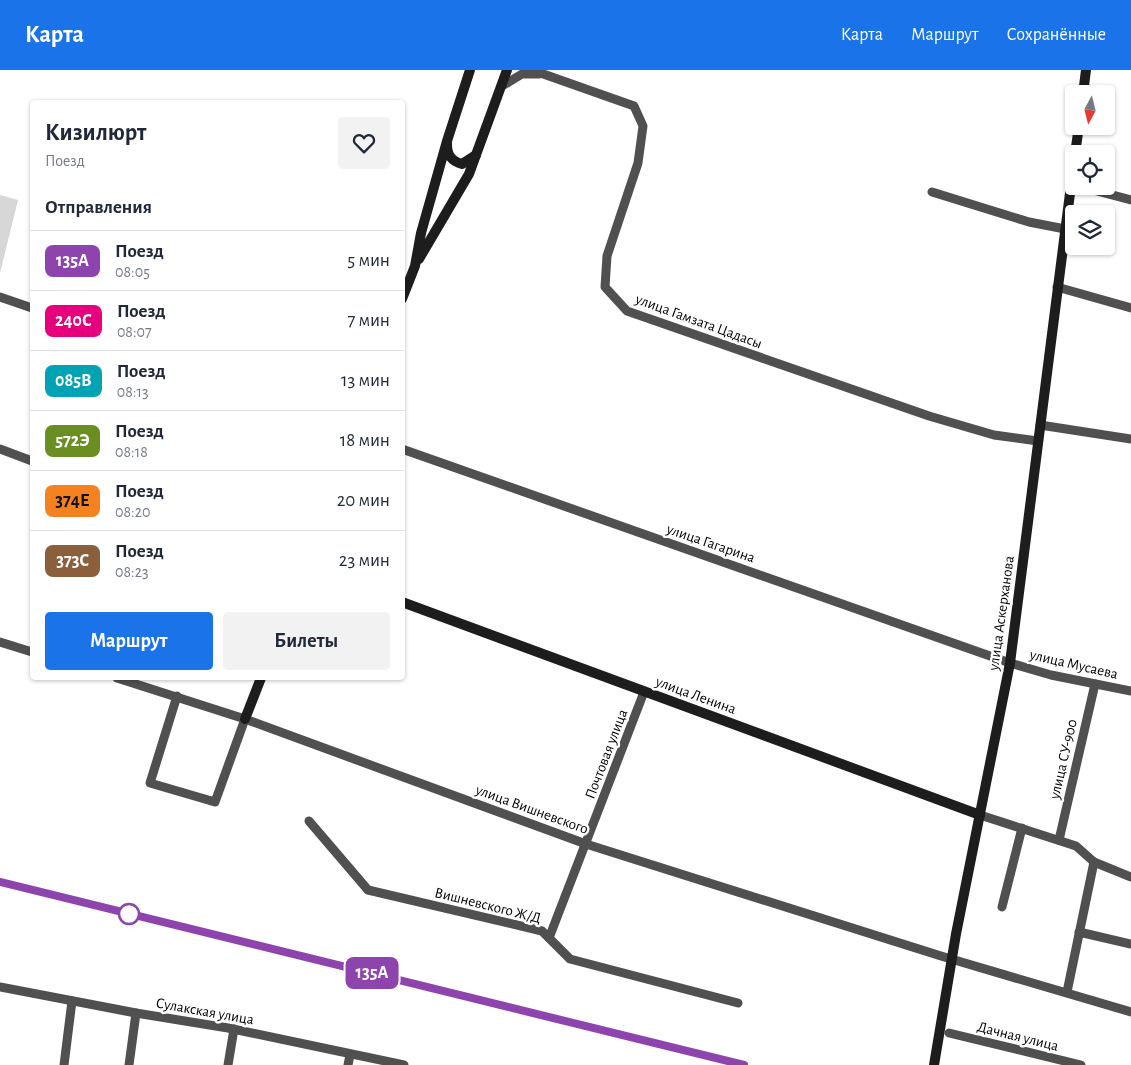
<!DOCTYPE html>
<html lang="ru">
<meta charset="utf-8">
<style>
body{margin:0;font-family:"Alegreya Sans",sans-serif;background:#f2f2f3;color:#1f2937;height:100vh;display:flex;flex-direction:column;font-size:19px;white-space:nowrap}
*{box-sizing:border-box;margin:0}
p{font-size:16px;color:#747a83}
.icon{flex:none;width:28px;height:28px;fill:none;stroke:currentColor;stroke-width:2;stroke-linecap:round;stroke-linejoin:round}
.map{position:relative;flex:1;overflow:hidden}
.panel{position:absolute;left:30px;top:30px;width:375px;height:580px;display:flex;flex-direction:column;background:#fff;border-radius:5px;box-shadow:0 1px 4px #0004}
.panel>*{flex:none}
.badge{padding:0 10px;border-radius:8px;font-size:18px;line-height:32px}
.needle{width:32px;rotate:187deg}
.fabs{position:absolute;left:1065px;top:15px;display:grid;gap:10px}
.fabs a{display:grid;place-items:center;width:50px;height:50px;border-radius:5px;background:#fff;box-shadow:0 1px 4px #0004;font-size:25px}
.map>.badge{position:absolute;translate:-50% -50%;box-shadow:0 0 0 2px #fff}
h2{padding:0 15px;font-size:19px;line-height:45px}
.round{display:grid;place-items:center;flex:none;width:52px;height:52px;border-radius:5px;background:#f2f2f3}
.head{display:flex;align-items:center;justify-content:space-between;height:85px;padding:0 15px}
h1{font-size:24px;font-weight:600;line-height:38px}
.button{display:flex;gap:10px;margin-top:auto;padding:10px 15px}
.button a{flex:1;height:58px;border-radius:5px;background:#1a73e8;color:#fff;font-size:20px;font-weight:600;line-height:58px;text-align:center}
.button a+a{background:#f2f2f3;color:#1f2937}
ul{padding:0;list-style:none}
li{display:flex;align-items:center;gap:15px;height:60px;padding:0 15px;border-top:1px solid #e0e1e3}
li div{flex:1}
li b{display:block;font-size:19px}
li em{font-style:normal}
li .badge{min-width:55px;font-weight:700;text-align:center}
header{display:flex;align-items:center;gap:30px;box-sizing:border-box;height:70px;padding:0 25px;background:#1a73e8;color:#fff}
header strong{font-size:24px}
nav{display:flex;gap:28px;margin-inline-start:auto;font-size:18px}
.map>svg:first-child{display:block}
.green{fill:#d7d7d7}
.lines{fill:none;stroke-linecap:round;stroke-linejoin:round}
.street{stroke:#505050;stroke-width:9}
.secondary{stroke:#1d1d1d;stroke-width:10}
.rail-casing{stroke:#000;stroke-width:4.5}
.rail{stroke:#fff;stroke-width:2.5;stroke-dasharray:8;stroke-linecap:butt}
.line-casing{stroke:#fff;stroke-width:11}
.line{stroke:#8e44ad;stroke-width:8}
.stop-dot{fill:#fff;stroke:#8e44ad;stroke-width:2.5}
.labels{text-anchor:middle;stroke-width:5;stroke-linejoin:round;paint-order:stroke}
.street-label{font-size:15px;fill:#000;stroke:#fff}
</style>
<header>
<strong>Карта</strong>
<nav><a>Карта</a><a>Маршрут</a><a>Сохранённые</a></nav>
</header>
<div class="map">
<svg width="1131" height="995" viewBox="0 0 1131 995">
<rect width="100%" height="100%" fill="#fff"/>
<path class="green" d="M0,125l18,5 -18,73z"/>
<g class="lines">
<g class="street">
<path d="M532,0l102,36 9,20 -5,37 -31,93 -2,31 22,24 302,105 65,19 44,6"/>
<path d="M502,16l20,-12h17"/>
<path d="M1078,116l53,14"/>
<path d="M932,122l97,30 36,7"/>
<path d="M1057,217l74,21"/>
<path d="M0,227l32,11"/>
<path d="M1040,355l91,14"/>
<path d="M0,379l32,12"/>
<path d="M402,379l608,214 41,12 80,16"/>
<path d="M0,572l32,10"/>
<path d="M117,608l128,41 341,125 355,112 190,56"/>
<path d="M177,626l-27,87 65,19 30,-83"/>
<path d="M980,745l96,31 18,16 37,15"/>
<path d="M309,751l59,69 174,41 28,28 168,44"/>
<path d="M1059,770l36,-156"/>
<path d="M1002,837l20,-79"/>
<path d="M1079,862l52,12"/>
<path d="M549,868l95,-246"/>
<path d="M0,917l136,26 92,15 176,37"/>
<path d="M1067,922l27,-130"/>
<path d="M949,963l132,32"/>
<path d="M64,995l8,-64"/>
<path d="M129,995l7,-52"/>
<path d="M228,995l6,-36"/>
<path d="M348,995l2,-10"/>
</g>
<g class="secondary">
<path d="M1083,24l3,-24"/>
<path d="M447,74c0,11 4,17 15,20l14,-9"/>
<path d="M1075,84l4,-28"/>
<path d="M419,189l50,-85 38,-104"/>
<path d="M402,229l13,-33 6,-33 26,-92 23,-71"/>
<path d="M402,532l578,213"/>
<path d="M245,649l16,-41"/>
<path d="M934,995l22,-131 54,-271 64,-501"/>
</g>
<g class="rail-casing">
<path id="rail" d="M0,812l744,183"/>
</g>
<use href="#rail" class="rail"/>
</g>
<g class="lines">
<g class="line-casing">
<path id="line" d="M0,812l744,183"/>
</g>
<use href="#line" class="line"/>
</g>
<circle class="stop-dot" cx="129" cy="844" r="10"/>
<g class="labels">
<g class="street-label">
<text transform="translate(699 251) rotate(20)" y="5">улица Гамзата Цадасы</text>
<text transform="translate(711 473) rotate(19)" y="5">улица Гагарина</text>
<text transform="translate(1001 543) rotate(-82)" y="5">улица Аскерханова</text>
<text transform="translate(1074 594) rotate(13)" y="5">улица Мусаева</text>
<text transform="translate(696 625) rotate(20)" y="5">улица Ленина</text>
<text transform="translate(606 684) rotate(-69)" y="5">Почтовая улица</text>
<text transform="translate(1063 689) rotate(-77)" y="5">улица СУ-900</text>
<text transform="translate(532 739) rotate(20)" y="5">улица Вишневского</text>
<text transform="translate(488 835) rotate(14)" y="5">Вишневского Ж/Д</text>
<text transform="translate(205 941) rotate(10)" y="5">Сулакская улица</text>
<text transform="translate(1018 966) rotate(14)" y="5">Дачная улица</text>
</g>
</g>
</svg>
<div class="fabs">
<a><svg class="needle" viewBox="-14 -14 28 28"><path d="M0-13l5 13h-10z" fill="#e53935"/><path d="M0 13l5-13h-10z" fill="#747a83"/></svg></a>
<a><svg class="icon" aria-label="locate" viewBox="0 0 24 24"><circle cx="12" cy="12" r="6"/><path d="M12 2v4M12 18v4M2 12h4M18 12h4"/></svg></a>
<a><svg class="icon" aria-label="layers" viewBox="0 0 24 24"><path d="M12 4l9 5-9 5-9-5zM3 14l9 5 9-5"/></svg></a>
</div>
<b class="badge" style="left:372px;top:903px;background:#8e44ad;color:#fff">135А</b>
<section class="panel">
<div class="head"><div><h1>Кизилюрт</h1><p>Поезд</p></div><a class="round"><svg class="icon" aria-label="heart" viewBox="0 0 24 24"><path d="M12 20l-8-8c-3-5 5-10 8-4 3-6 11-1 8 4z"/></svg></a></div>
<h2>Отправления</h2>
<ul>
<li><span class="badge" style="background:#8e44ad;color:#fff">135А</span><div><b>Поезд</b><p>08:05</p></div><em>5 мин</em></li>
<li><span class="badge" style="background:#e6007e;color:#fff">240С</span><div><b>Поезд</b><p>08:07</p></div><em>7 мин</em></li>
<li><span class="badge" style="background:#00a3b4;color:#fff">085В</span><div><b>Поезд</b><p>08:13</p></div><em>13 мин</em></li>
<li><span class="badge" style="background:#6b8e23;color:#fff">572Э</span><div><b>Поезд</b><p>08:18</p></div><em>18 мин</em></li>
<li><span class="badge" style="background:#f58220;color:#111">374Е</span><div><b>Поезд</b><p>08:20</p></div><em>20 мин</em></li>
<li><span class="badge" style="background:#8b5e3c;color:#fff">373C</span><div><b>Поезд</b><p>08:23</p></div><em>23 мин</em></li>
</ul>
<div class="button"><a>Маршрут</a><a>Билеты</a></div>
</section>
</div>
